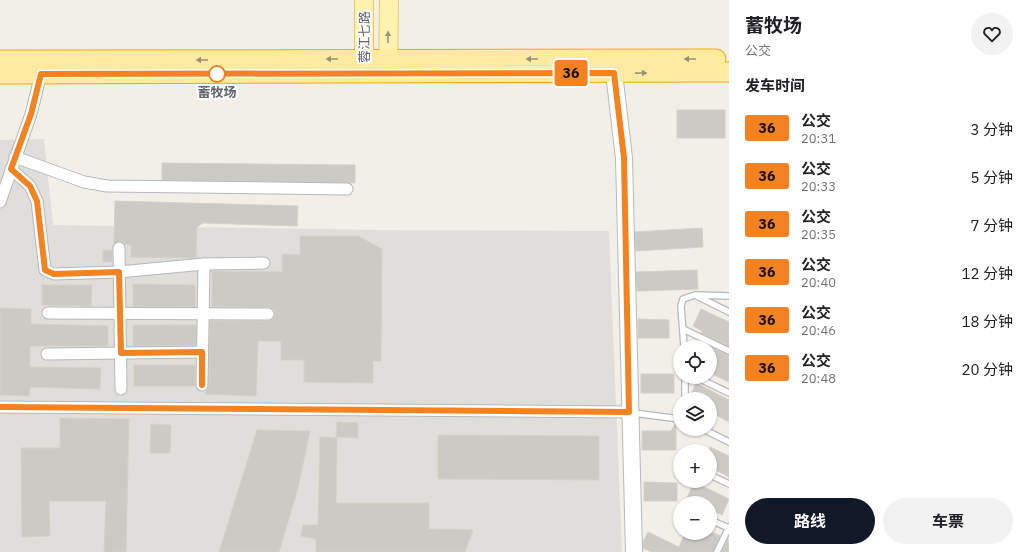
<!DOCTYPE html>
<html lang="zh">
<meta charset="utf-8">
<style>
body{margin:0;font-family:"IBM Plex Sans","Noto Sans SC",sans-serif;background:#f2f2f2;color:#202124;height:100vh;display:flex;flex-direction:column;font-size:15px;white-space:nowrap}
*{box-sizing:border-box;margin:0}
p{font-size:13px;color:#757577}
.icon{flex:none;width:22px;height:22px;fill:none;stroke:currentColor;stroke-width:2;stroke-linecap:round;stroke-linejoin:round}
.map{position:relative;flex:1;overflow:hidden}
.panel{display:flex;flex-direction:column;background:#fff;width:300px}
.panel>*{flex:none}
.badge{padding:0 8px;border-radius:3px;font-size:14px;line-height:26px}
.tools{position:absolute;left:673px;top:340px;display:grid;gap:8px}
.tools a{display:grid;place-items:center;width:44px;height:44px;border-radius:50%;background:#fff;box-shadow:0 1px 3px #0004;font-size:20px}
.map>.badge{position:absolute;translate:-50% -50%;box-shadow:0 0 0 2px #fff}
h2{padding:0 16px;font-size:15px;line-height:36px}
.round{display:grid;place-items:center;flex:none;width:42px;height:42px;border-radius:21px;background:#f2f2f2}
.headline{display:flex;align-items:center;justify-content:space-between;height:68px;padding:0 16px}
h1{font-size:19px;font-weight:700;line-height:30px}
.button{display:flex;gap:8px;margin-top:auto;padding:8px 16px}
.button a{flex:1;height:46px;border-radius:24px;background:#111827;color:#fff;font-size:16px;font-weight:700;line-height:46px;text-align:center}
.button a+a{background:#f2f2f2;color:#202124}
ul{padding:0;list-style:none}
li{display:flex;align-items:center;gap:12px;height:48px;padding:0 16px}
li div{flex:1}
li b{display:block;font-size:15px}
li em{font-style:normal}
li .badge{min-width:44px;font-weight:700;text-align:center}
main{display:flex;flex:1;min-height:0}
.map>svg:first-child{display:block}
.industrial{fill:#e0deda}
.building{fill:#cccac5;stroke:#d6d1c6}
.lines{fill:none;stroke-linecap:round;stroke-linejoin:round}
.service-casing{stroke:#b5b8bc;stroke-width:8}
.minor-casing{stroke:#b5b8bc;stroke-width:13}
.secondary-casing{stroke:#b6babf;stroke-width:18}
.primary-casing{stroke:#f2c960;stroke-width:20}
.trunk-casing{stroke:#f9ab00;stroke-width:21}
.service{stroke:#fff;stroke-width:5.5}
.minor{stroke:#fff;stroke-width:11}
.secondary{stroke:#fff;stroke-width:16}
.primary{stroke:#fff2af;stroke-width:18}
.trunk{stroke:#feeaa1;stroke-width:19}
.oneway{fill:#979581}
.oneway2{fill:#97927c}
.line-casing{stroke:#fff;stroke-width:9}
.line{stroke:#f58220;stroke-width:6}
.stop-dot{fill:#fff;stroke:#f58220;stroke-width:2}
.labels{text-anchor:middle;stroke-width:4;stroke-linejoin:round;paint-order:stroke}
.street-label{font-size:13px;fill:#5f6368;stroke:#fff}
.stop-label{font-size:13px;font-weight:bold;fill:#5f6368;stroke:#fff}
</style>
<main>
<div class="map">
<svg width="729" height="552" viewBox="0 0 729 552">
<rect width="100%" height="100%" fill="#f1efe8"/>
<path class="industrial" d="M44,139l9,86 327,5 229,1 13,321h-622v-412z"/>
<g class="building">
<rect x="677" y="110" width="48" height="28"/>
<path d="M162,163l193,2v18l-193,-3z"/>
<path d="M115,201l183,5 -1,20 -94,-3 -6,4 -1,31 -65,-1v-12l-6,-1 -6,-3 -5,2z"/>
<path d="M702,228l1,19 -67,4 -1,-19z"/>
<path d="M300,236h58l24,13 -1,112h-8v22l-69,-1v-22h-23v-19h-23l-2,55 -51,-2 4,-9 1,-64h58l4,-1 3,-6 -1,-4 -6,-3h-56v-36l70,1v-18l18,1z"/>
<rect x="103" y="250" width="9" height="12"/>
<path d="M697,270l1,19 -61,2 -1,-19z"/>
<path d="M133,284l62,1v22l-62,-1z"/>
<path d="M42,285h50l-1,21 -49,-1z"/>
<path d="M0,308l31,1v15l77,2v20h-78v21l71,1 -1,21 -70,-2 -1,9 -29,-1z"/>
<path d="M701,309l28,13v24l-28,-13 1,-2 -9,-5z"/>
<path d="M638,319l31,1v18h-31z"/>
<path d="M133,325h63v20l-63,1z"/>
<path d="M697,341l32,14v27l-19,-9v-26h-16z"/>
<rect x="134" y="365" width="61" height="21"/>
<rect x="641" y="374" width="33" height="19"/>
<path d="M696,383l33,17v22l-19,-10v-13h-21z"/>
<path d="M60,418l69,1 -3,133h-22l2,-51h-57l1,35 -28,1 -1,-89h39z"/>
<path d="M337,422l21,1v15l-22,-1z"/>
<path d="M676,423v27h-34v-19h29z"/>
<path d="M151,424l20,1 -1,28h-20z"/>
<path d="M257,430l53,1 -12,57 -19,64h-60z"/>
<path d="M438,435l161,1v44l-161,-1z"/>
<path d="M320,437l17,1 -1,65h93v26l44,1 -8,22h-149v-13l-15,-3 2,-11h15z"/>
<path d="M710,447l19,9v21l-19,-10z"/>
<path d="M644,482l33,1v18h-33z"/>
<path d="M694,482l35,17 -7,16 -12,-6v-6h-12l-11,-5z"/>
<path d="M648,532l31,15 6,-14h29l6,3 -7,16h-62l-8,-4v-6z"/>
<path d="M728,539l1,13h-7z"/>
</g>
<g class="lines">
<g class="service-casing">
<g id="service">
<path d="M697,296l32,16"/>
<path d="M683,329l46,22"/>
<path d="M684,347l-3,-41 2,-7 12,-4 34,1"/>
<path d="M696,377l33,16"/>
<path d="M685,399v-22"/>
<path d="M633,413l47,6"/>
<path d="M703,429l26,13"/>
<path d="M710,475l19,9"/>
<path d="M710,520l19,8"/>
<path d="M717,552l12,-25"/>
</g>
</g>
<g class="minor-casing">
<g id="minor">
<path d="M15,157l69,25 23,4 240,3"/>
<path d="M11,169l19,17 7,15 8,69 9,4 65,-2 85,-8 60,-1"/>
<path d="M0,202l31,-88 10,-40"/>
<path d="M119,248l2,141"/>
<path d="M48,313l220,1"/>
<path d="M47,354l155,-2"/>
<path d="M202,385l2,-121"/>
<path d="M0,407l629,5"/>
</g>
</g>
<g class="secondary-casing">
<path id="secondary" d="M614,73l10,85 10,394"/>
</g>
<g class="primary-casing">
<g id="primary">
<path d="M364,73v-73"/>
<path d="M388,73l1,-73"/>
</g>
</g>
<g class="trunk-casing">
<g id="trunk">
<path d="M0,60l716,-1"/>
<path d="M0,74l729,-2"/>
</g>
</g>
<use href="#service" class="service"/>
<use href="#minor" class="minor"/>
<use href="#secondary" class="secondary"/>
<use href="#primary" class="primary"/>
<use href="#trunk" class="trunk"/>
</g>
<defs><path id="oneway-solid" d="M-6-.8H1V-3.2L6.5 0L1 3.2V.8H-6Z"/></defs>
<use class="oneway" href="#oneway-solid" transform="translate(388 37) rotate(-89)"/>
<g class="oneway2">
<use href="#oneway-solid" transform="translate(332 59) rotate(180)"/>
<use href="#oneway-solid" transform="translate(532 59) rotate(180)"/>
<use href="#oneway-solid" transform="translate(690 59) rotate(180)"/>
<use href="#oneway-solid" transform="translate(202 60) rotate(180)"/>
<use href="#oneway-solid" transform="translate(641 73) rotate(-1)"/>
</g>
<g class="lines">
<g class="line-casing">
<path id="line" d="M0,407l629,5 -5,-254 -10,-85 -573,1 -10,40 -20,55 19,17 7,15 8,69 9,4 65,-2 2,81 81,-1v33"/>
</g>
<use href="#line" class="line"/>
</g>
<circle class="stop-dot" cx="217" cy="74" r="8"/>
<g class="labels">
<g class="street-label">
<text transform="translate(364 37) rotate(-90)" y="5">蓉江七路</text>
</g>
<g class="stop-label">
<text x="217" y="97">蓄牧场</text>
</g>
</g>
</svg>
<div class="tools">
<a><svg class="icon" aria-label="locate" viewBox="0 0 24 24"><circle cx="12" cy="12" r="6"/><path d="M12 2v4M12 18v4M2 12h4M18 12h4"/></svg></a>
<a><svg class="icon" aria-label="layers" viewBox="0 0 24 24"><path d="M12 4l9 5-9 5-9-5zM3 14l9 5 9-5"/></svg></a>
<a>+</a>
<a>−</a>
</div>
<b class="badge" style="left:571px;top:73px;background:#f58220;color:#111">36</b>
</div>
<section class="panel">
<div class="headline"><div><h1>蓄牧场</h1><p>公交</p></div><a class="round"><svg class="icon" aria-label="heart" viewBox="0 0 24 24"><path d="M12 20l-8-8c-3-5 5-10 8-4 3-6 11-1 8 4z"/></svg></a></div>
<h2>发车时间</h2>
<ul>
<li><span class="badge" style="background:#f58220;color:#111">36</span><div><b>公交</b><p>20:31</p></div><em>3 分钟</em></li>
<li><span class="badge" style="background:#f58220;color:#111">36</span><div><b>公交</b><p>20:33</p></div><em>5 分钟</em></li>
<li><span class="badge" style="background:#f58220;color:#111">36</span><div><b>公交</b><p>20:35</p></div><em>7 分钟</em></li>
<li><span class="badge" style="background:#f58220;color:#111">36</span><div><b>公交</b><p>20:40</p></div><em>12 分钟</em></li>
<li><span class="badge" style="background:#f58220;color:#111">36</span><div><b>公交</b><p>20:46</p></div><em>18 分钟</em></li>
<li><span class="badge" style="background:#f58220;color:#111">36</span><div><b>公交</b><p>20:48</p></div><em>20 分钟</em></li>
</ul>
<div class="button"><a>路线</a><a>车票</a></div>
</section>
</main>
